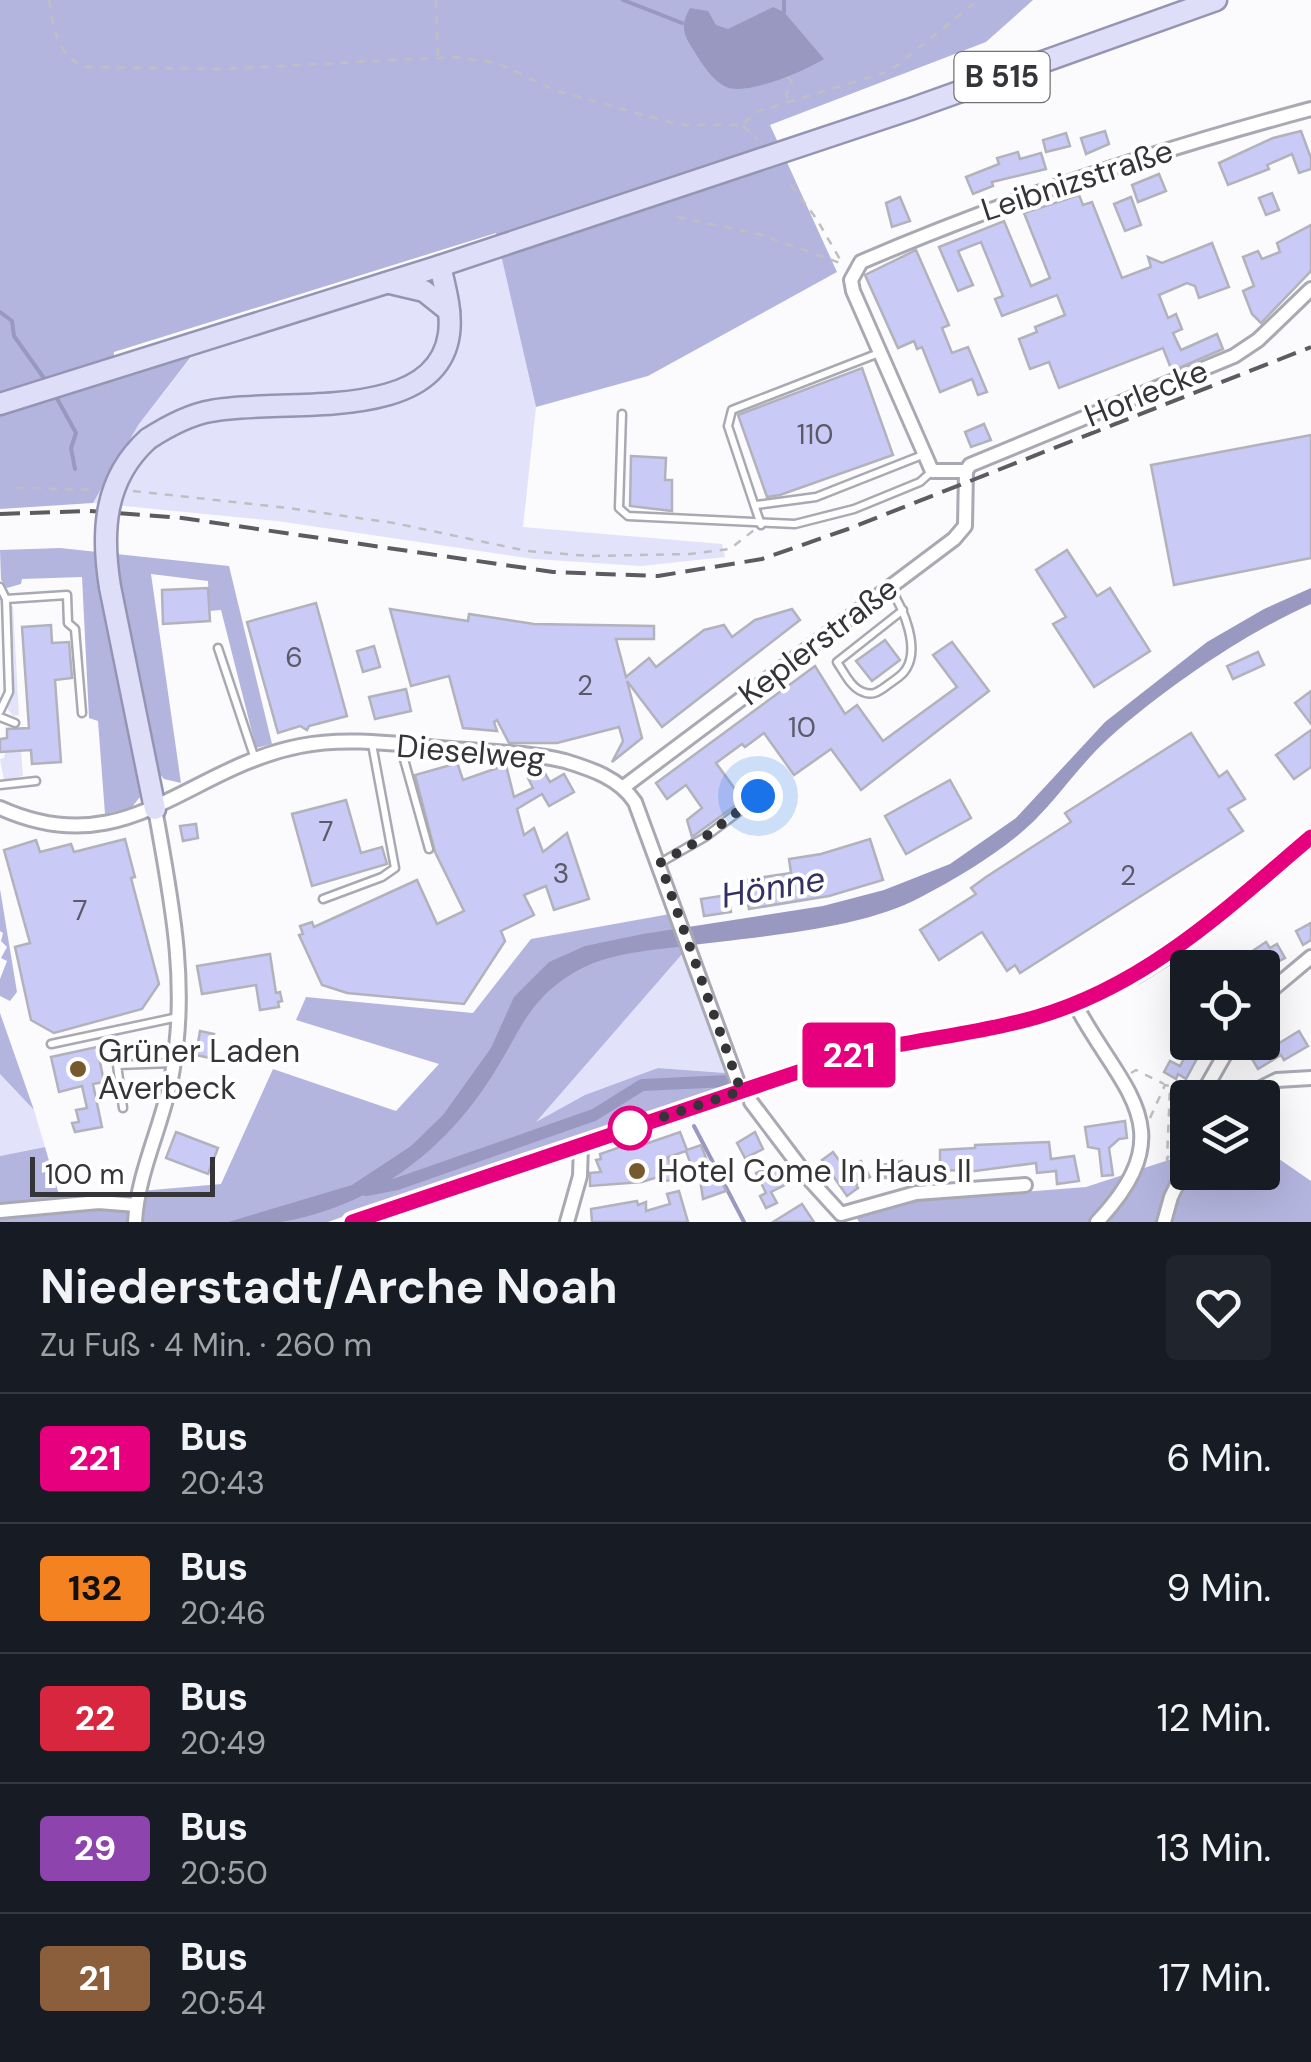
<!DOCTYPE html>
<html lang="de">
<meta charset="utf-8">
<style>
body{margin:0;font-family:"DM Sans",sans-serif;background:#20242c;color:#f1f3f6;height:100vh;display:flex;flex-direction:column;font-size:38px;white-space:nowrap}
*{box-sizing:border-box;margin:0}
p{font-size:32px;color:#9ea1a6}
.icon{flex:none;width:55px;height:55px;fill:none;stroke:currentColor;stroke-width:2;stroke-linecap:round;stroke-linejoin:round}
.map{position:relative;height:1222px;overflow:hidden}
.drawer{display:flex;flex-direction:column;background:#171b24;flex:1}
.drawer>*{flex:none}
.badge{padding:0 20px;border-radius:8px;font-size:35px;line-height:65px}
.buttons{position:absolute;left:1170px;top:950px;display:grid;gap:20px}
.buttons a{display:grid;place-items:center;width:110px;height:110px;border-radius:10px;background:#171b24;box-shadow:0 10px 40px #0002;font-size:50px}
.scale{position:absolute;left:30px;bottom:25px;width:185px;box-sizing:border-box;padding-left:10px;border:5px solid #353539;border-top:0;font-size:28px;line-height:35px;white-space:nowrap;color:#353539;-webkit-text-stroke:8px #fff;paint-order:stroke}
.you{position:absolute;width:50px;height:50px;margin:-25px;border:8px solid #fff;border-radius:50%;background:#1a73e8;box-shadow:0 0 0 15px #1a73e833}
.map>.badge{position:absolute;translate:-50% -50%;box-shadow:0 0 0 5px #fff}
.round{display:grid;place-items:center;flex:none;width:105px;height:105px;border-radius:10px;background:#20242c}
.summary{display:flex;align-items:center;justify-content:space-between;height:170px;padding:0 40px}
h1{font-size:48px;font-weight:700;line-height:75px}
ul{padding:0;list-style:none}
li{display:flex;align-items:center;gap:30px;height:130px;padding:0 40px;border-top:2px solid #363941}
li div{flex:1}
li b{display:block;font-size:38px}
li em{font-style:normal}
li .badge{min-width:110px;font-weight:700;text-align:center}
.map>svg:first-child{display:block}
.green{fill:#e2e3fb}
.forest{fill:#b4b5df}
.water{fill:#9898c1}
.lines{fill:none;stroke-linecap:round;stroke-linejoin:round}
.stream{stroke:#9898c1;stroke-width:4}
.canal{stroke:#9898c1;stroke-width:12}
.building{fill:#c9caf5;stroke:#b2b2bc;stroke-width:2.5}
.lane-casing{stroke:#a9a9b3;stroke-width:11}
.street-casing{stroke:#a9a9b3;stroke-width:18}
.primary-casing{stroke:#9595b3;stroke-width:25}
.path{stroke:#bfbfc2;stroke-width:2.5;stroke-dasharray:8 8;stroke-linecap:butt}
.lane{stroke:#fff;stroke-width:6}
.street{stroke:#fff;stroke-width:12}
.primary{stroke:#dedef8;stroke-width:20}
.rail{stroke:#5c5c60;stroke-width:4;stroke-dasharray:20 10;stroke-linecap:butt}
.primary-bridge-casing{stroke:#9595b3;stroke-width:25;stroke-linecap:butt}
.primary-bridge{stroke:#dedef8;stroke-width:20}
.line-casing{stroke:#fff;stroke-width:22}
.line{stroke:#e6007e;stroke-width:15}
.walk{stroke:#353539;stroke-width:10;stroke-dasharray:0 18}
.poi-dot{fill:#77592e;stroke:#fff;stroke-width:4}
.stop-dot{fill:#fff;stroke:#e6007e;stroke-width:5}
.labels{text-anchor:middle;stroke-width:8;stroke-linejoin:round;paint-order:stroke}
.number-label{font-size:28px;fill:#5a5a68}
.shield{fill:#fff;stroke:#727274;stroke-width:2.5}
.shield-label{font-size:30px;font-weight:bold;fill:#353539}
.street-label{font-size:32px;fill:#353539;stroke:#fff}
.poi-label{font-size:32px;fill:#353539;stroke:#fff;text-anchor:start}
.water-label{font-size:35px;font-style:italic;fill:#342f64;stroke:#fff}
</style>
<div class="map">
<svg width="1311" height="1222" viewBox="0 0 1311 1222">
<rect width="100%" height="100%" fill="#fbfbfd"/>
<g class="green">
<path d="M502,258l34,149 -13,120 199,17 3,13 -84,9 -107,-7 -257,-38 -184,-18 46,-79 55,-70z"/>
<path d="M13,606l6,109 -6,1 -6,-8c14,-29 4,-69 2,-100z"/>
<path d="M21,750l2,26 -19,4 -4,-21 4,-1 1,-6z"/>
<path d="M683,953l43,120 -68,-5 -125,56z"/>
<path d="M0,1074l34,36 11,37 -45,9z"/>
</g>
<g class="forest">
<path d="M0,0h1033l-47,42 -216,83 67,147 -189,104 -112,31 -40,-174 -382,119 -1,16 91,-28 -65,84 -46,79 -93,6z"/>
<path d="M60,548l169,18 43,178 -16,4 -35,-138 -12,1 -1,-30 -57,-7 30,209 -17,-4 -5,-6 -30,-126 -27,-60 38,210 -8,10 -27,7 -7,-93 -9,-3 -7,-141 -60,2 -1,5 -14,4 -6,-8 -1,-30z"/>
<path d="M0,889l17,103 -7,9 -10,-5v-17l7,-18 -6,-3 6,-11 -6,-6 2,-8 -3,-2z"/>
<path d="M670,914l13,39 -147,169 49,-27 73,-27 68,5 -3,16 -200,64 -195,69h-328v-66l45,-9 15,51 161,-14 52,-115 123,42 43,-47 -143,-44 10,-23 167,16 58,-74z"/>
<path d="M0,1013l34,97 -34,-36z"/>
<path d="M1263,1148l48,33v41h-452l-4,-7 40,-13 191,-15 101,-33 1,18h74z"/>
</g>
<g class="water">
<path d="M773,7l11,5 40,47c-19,12 -77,37 -98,28 -14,-7 -24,-23 -32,-36 -11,-17 -14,-25 -4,-43l18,3 8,14 12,4z"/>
<path d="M1311,588v16c-69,31 -144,83 -201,133 -28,25 -50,58 -76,84 -32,31 -75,56 -113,76 -62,34 -172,40 -244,50 -34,4 -71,7 -102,25 -48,28 -55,61 -83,104 -48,76 -121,131 -211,146 -17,0 -36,0 -53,0l124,-37 59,-39 32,-31 48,-67 23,-51 35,-35 36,-16 58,-12 180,-28 61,-16 66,-26 66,-46 89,-96 102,-80 57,-33z"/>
</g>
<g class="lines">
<g class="stream">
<path d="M623,0l59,23"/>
<path d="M784,0v12"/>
<path d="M0,312l12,9 2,15 32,45"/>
<path d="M54,393l22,40 -5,15 4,21"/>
<path d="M694,1126l50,96"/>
</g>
<path class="canal" d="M366,1190l31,-6 197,-69 48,-30 86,-4"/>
</g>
<g class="building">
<path d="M1105,131l4,13 -23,10 -5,-16z"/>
<path d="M1301,131l10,27v11l-12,4 -7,-19 -25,11 2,4 -41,16 -9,-22 54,-25z"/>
<path d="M1066,133l4,13 -24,6 -3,-12z"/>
<path d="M1018,152l2,7 21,-6 5,16 -54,13 1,4 -20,8 -7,-17 33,-13 -2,-6z"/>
<path d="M1159,174l7,17 -28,11 -6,-17z"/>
<path d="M1272,193l7,17 -13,5 -7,-17z"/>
<path d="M1079,195l4,10 9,-3 30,76 29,-11 -3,-10 14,6 50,-20 17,44 -30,11 -4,-12 -8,-3 -28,12 9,23 8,-4 6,15 -9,4 8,17 36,-16 6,15 -51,22 -9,-23 -104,40 -10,-26 -19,7 -11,-30 18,-7 -2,-5 30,-12 -8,-20 -55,21 -7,-17 8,-3 -22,-54 -23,9 15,34 -15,6 -19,-44 65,-26 27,65 19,-8 -26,-65z"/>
<path d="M900,197l10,24 -18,6 -6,-24z"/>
<path d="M1131,197l10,28 -16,6 -11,-27z"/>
<path d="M1311,225v46l-50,52 -9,-9 -9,-23 11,-5 -11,-29 15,-6 4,8 18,-7 -3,-9z"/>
<path d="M916,250l33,75 -7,3 10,25 16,-6 19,45 -9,3 -6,-16 -32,13 -18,-45 -5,2 -3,-8 -16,7 -33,-73z"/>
<path d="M862,368l31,87 -113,40 -13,2 -29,-82z"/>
<path d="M984,424l7,16 -20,7 -6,-15z"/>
<path d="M1311,435v123l-137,27 -23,-120z"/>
<path d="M631,456l35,2 -1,22h7v31l-42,-5z"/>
<path d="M1067,550l30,46 13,-8 40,63 -56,36 -41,-63 13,-7 -30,-47z"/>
<path d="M208,588l2,33 -47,3 -1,-34z"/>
<path d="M316,603l31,113 -38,10 -2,4 -7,-4 -22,7 -31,-111z"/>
<path d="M390,609l78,12 1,-7 65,10 120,2v13h-38l10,38 23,-19 7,9 48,-37 20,-5 8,12 23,-17 37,-11 8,11 -138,107 -35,-46 15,57 -30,24 11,-21 -4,-14 -62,16h-48l-12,-23 -3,2 3,9 -34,-3 -14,-52 -38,10z"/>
<path d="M51,625l1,18 17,-1 3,36 -17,2 6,82 -29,2 -1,-14 -31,2v-13l7,-1v-9l22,-1 -7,-101z"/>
<path d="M885,640l15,20 -28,21 -16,-20z"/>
<path d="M952,642l37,49 -128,99 -30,-41 -37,26 -30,-42 -19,14 -3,-3 -26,19 27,37 -51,37 -5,-17 15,-12 -16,-23 -19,14 -11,-16 159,-117 30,48 12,-9 26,36 74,-54 -24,-32z"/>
<path d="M374,646l6,21 -17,5 -6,-21z"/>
<path d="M1258,652l6,13 -31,14 -6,-13z"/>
<path d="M406,689l5,22 -36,8 -6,-22z"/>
<path d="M1311,691v33l-16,-21z"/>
<path d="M1311,730v37l-17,12 -18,-24z"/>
<path d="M1191,733l28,44 8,-6 18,28 -17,10 15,22 -223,142 -5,-8 -8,6 -25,-39 -43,28 -19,-30 56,-36 -5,-6 15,-11 85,-55 -6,-9z"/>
<path d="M454,764l4,1 5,15 43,-15 8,32 19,-9 -5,-10 15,-8 7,12 14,-8 10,18 -25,14 -7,-12 -25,15 7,26 10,-7 9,24 24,-19 22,66 -35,11 -8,-24 -22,9 10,20 -33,16 4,10 -41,63 -117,-11 -25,-8 -23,-50 4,-1 -3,-8 12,-4 2,5 103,-47 20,44 27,-13 -29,-59 -20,-77z"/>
<path d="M950,780l21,38 -65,36 -21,-38z"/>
<path d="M346,800l15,53 21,-6 5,17 -75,22 -20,-72z"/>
<path d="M196,824l2,14 -15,3 -3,-15z"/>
<path d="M125,839l10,38 -4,1 28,106 -17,25 -88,24 -23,-13 -16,-73 15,-4 -26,-93 32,-10 4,12 31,-8 3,8z"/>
<path d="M870,839l13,41 -54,16 -80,13 -5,-29 47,-7 -2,-14 32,-5z"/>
<path d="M728,895l3,17 -27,4 -3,-17z"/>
<path d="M1311,923v17l-8,5 -7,-14z"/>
<path d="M1266,942l4,6 7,-4 8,14 -23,12 -35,-2z"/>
<path d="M270,954l6,39 4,-1 2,9 -4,1 1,5 -19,3 -4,-25 -54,9 -5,-28z"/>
<path d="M200,1031l14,3 -4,24 -14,-3z"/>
<path d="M1299,1031l9,15 -24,14 -3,-5 -23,14 -9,-15 24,-14 3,5z"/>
<path d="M1193,1042h19l-8,15 -5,-2 -13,24 -8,-5 -2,5 -12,-7 6,-11 10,5z"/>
<path d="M97,1047l7,35 -11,2 9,43 -27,5 -3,-9 7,-1 -3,-12 11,-2 -5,-22 -23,6 -8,-35z"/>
<path d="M1125,1121l2,17 -8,1 -10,9 4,27 -11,1 -3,-27 -11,-2 -3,-20z"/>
<path d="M176,1132l42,16 -10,26 -42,-16z"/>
<path d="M680,1132l7,18 14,-5 15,39 5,-3 5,10 -23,8 -3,-20h-4l-10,-28 -18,6 7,23 -12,1 -2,-5 -19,6 -52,4v-13l11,-1 -5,-12 5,-1 -1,-5 26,-9 2,5z"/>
<path d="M755,1132l8,17 -18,9 -8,-15z"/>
<path d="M1049,1142l2,17 23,-3 5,25 -22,3 -1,-13 -19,2 -1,-10 -61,8 -35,-1v-20l35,-2v-3z"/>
<path d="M833,1152l13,18 15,-9 9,16 -14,8 2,3 -11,8 -25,-36z"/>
<path d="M902,1161l3,13 -20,4 -3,-13z"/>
<path d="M779,1168l8,16 -16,8 6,11 -11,5 -6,-12 6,-3 -10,-20 9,-4 2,4z"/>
<path d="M679,1191l9,31h-96l-1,-13 46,-8 1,4 8,-3v9l24,-7 -3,-10z"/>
<path d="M802,1204l12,18h-41z"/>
</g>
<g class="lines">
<g class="lane-casing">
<g id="lane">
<path d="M622,414l-3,94 9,8 167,8 59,-15 66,-27 11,-10"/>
<path d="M756,505l60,-8 109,-43"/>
<path d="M761,525l-33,-99 4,-16 147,-57"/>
<path d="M0,587l6,12 3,93 -9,19"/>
<path d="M890,588c13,20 32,62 14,84 -5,6 -13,10 -19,15 -7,5 -13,9 -22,5 -12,-4 -19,-20 -26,-30l66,-52"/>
<path d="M6,599l61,-4 1,28 7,6 7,84"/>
<path d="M218,648l37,111"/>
<path d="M0,717l15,6"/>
<path d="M400,745l29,104"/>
<path d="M0,785l36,-4"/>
<path d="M660,863l45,-26 53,-40"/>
<path d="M323,899l59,-22 13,-9 -23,-124"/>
<path d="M51,1044l127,-27"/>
<path d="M123,1108l-6,-43 56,-2"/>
</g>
</g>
<g class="street-casing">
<g id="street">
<path d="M966,471h-34l-79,-180 -2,-11 10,-18c147,-63 296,-112 450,-153"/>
<path d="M966,471l4,-6 264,-109 24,-16 53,-51"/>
<path d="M625,786l329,-247 11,-13 1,-55"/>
<path d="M0,808c126,57 187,-40 300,-62 49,-10 102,-1 151,3 38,3 77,3 114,12 26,8 54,17 70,41l106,289"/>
<path d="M1262,998l49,-41"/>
<path d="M1075,1004c46,87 111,124 22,218"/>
<path d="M1200,1098l32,-56"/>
<path d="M1241,1098l36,-18 34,-2"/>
<path d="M751,1102l59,78 31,34 75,-21 109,-8"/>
<path d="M0,1211l99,-9 37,3"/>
<path d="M135,1222c3,-52 28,-97 37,-148 17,-90 -1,-176 -17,-265"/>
<path d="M352,1222l503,-169 151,-28 82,-26 50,-24 35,-22 138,-116"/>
<path d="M567,1222l13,-46 1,-32"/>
<path d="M1164,1222l7,-25 17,-35"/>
</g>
</g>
<g class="primary-casing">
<g id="primary">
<path d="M390,283l34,8 25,20"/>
<path d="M0,404l440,-138 471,-157 305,-109"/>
<path d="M148,439c20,-13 40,-24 63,-28 66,-14 225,15 238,-77 3,-23 -4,-46 -9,-68"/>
<path d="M110,587l45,222"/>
</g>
</g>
<g class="path">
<path d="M49,0c4,26 8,58 37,67l134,2 234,-12 43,6 57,27 115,32 16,3h57l14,-13 134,-41 88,-71"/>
<path d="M436,0l2,58"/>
<path d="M788,77l4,6 -6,12 3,5"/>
<path d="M743,126l15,14"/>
<path d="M791,185l25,33 25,43"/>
<path d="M677,217l82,17 84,30"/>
<path d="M17,488l79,2"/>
<path d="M133,491l155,17 106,15 133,28 63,5 100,-2 40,-5 24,-19"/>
<path d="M1131,1073l5,-3 28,14"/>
<path d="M1171,1086l16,5"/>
<path d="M1150,1118l15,-33 5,1 -3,74 15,-43 6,1"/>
</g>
<use href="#lane" class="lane"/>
<use href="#street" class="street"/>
<use href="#primary" class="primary"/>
<path class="rail" d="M0,514l89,-3 93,7 371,54 105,4 104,-17 86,-30 463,-182"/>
<g class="primary-bridge-casing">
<path id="primary-bridge" d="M110,587c-9,-56 -6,-108 38,-148"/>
</g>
<use href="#primary-bridge" class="primary-bridge"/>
</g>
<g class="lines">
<g class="line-casing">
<path id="line" d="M352,1222l482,-162c67,-20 137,-24 203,-43 110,-32 189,-108 274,-180"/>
</g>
<use href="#line" class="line"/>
<path class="walk" d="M630,1128l111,-37 -81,-228 45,-26 53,-41"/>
</g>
<g class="poi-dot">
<circle cx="78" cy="1069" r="10"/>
<circle cx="637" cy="1171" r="10"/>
</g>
<circle class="stop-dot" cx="630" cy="1128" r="20"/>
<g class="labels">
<g class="number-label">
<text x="815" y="444">110</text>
<text x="294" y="667">6</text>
<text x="585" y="695">2</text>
<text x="802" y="737">10</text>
<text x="326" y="841">7</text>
<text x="561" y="883">3</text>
<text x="1128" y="885">2</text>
<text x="80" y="920">7</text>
</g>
<rect class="shield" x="954.5" y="52" width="95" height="50" rx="8"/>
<g class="shield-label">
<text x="1002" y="87">B 515</text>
</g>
<g class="street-label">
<text transform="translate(1077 180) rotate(-18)" y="11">Leibnizstraße</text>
<text transform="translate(1146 393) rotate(-22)" y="11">Horlecke</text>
<text transform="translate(818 641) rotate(-37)" y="11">Keplerstraße</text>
<text transform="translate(471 752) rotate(5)" y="11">Dieselweg</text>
</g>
<g class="poi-label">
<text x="98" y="1062">Grüner Laden<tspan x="98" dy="37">Averbeck</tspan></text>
<text x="657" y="1182">Hotel Come In Haus II</text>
</g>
<g class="water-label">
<text transform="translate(773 887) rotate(-10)" y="12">Hönne</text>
</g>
</g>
</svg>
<div class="buttons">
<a><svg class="icon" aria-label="locate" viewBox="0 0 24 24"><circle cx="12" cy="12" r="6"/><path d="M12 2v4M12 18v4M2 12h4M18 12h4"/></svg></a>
<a><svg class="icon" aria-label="layers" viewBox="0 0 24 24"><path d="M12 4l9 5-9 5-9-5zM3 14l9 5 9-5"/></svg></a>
</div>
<div class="scale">100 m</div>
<div class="you" style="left:758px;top:796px"></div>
<b class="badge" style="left:849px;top:1055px;background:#e6007e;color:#fff">221</b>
</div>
<section class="drawer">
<div class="summary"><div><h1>Niederstadt/Arche Noah</h1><p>Zu Fuß · 4 Min. · 260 m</p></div><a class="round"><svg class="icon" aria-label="heart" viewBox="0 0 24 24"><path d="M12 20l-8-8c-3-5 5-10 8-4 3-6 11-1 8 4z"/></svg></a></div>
<ul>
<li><span class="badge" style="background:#e6007e;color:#fff">221</span><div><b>Bus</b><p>20:43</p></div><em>6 Min.</em></li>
<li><span class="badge" style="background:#f58220;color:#111">132</span><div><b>Bus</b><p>20:46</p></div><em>9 Min.</em></li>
<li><span class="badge" style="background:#d7263d;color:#fff">22</span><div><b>Bus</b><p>20:49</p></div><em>12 Min.</em></li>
<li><span class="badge" style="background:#8e44ad;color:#fff">29</span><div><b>Bus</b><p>20:50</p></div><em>13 Min.</em></li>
<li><span class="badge" style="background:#8b5e3c;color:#fff">21</span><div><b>Bus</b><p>20:54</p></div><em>17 Min.</em></li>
</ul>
</section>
